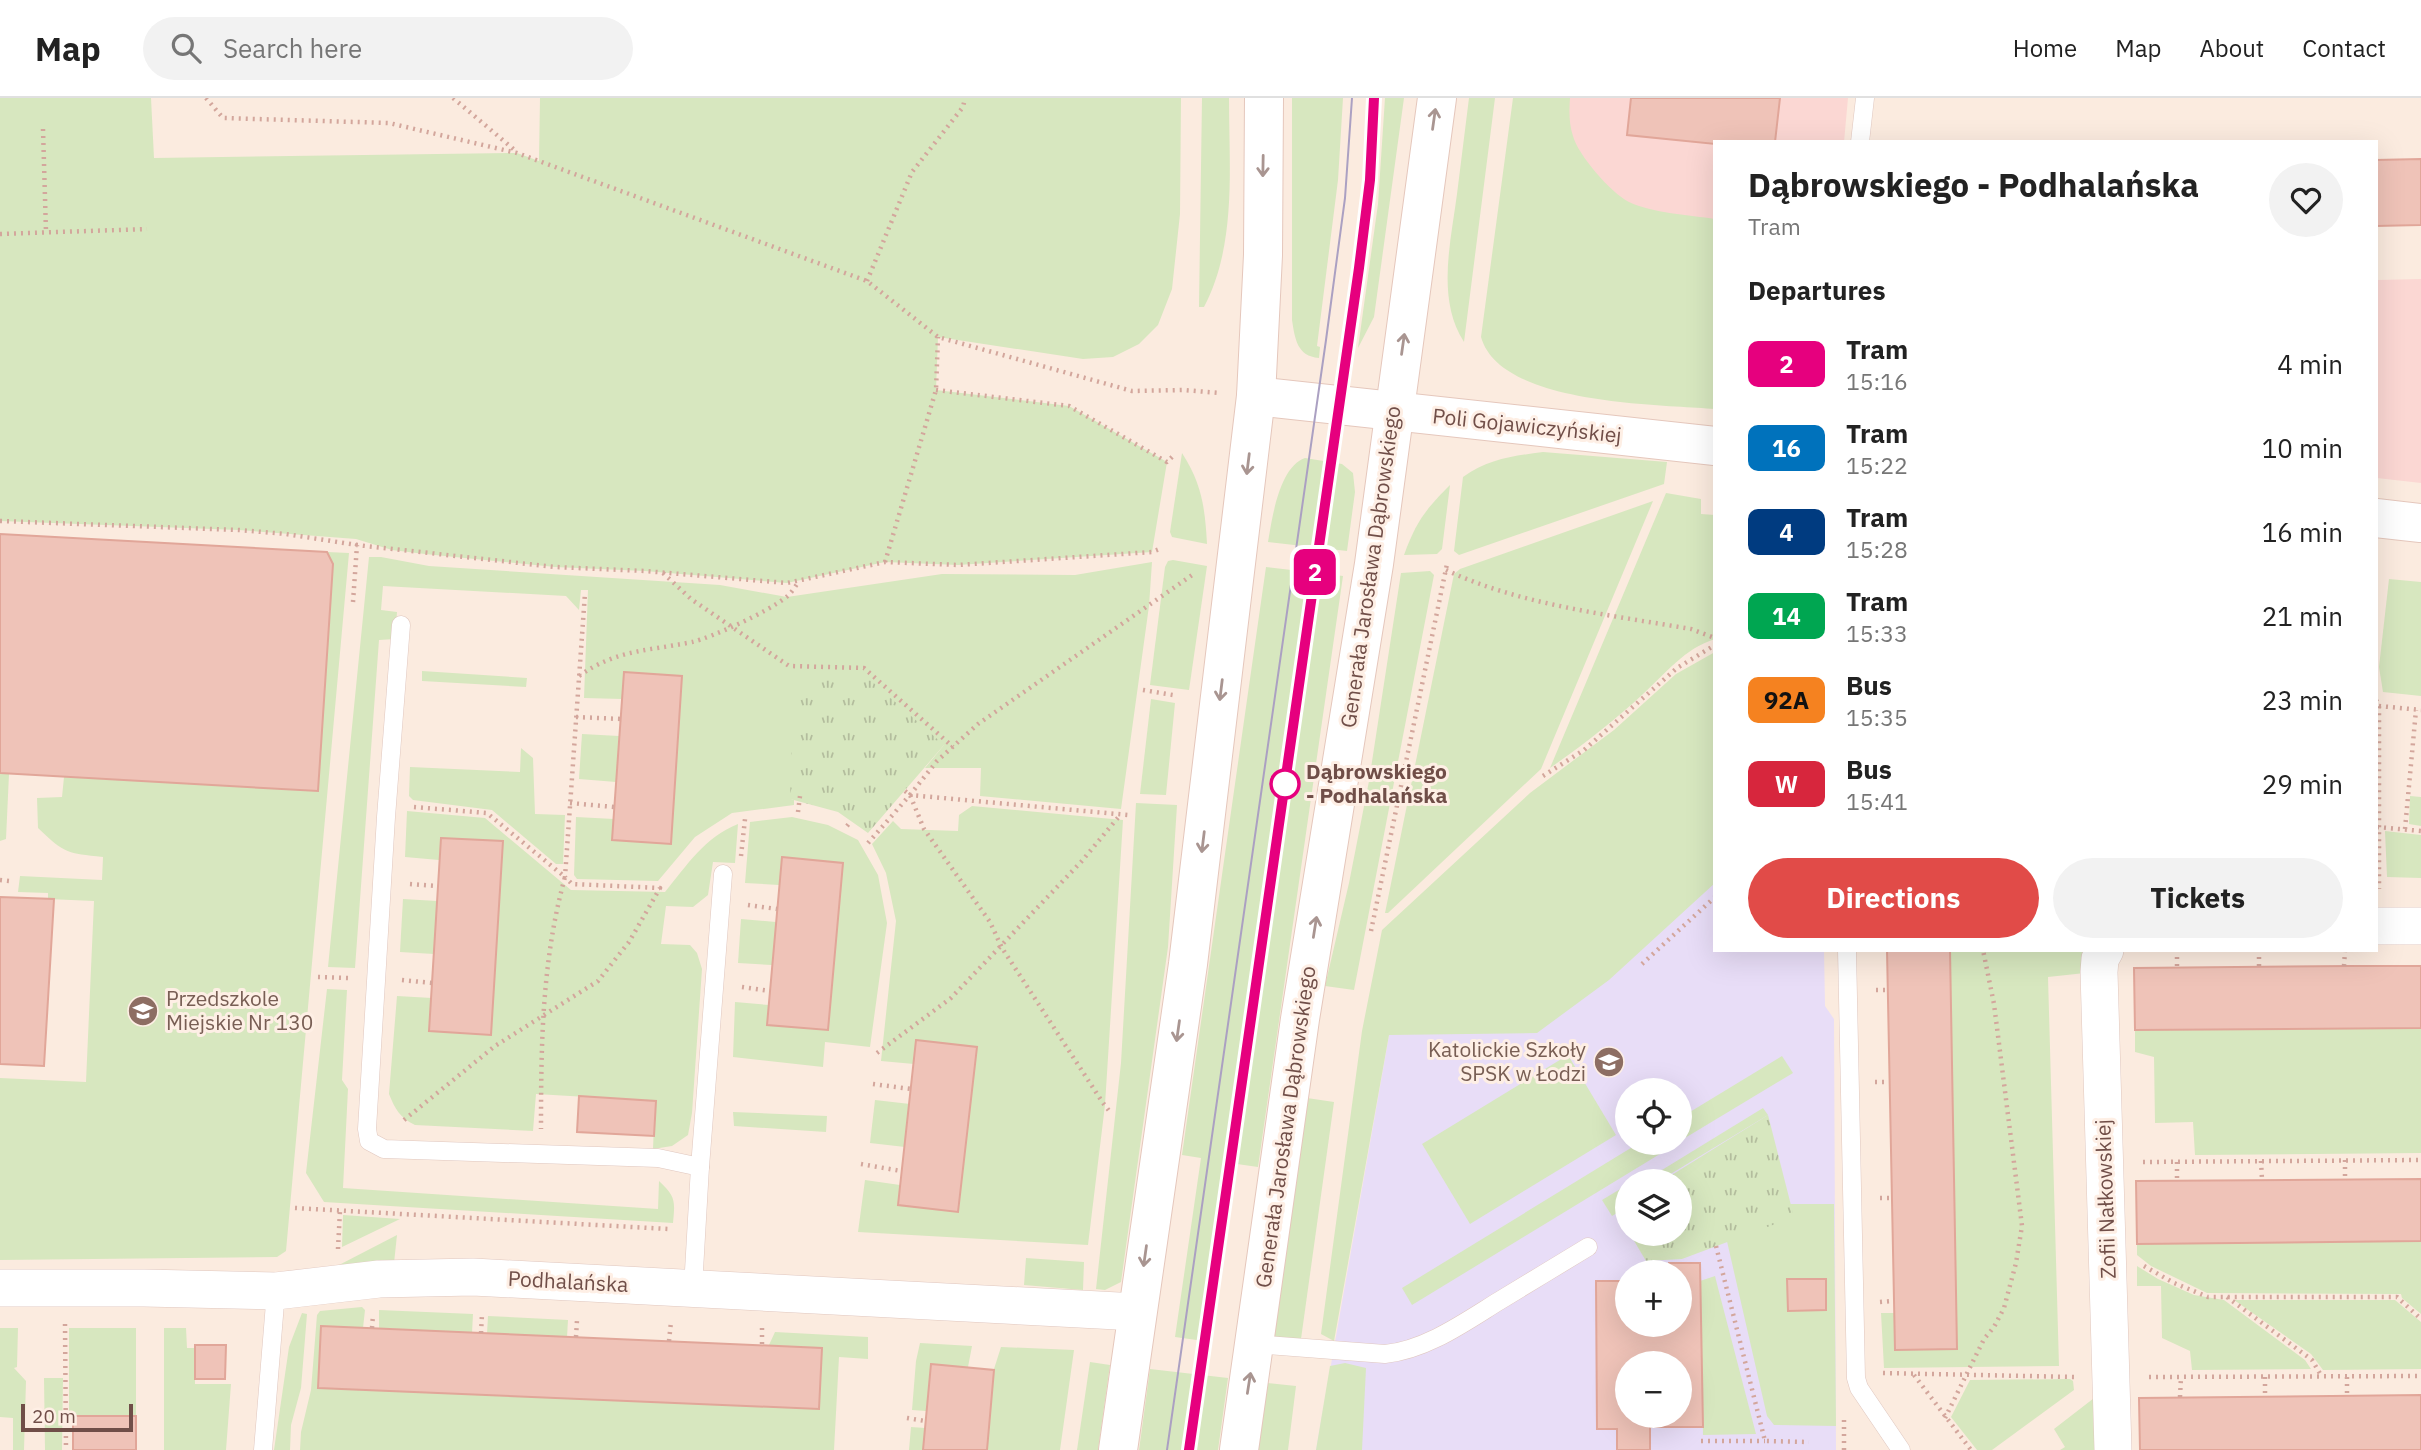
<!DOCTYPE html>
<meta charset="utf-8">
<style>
body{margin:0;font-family:"IBM Plex Sans",sans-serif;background:#f2f2f2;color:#222;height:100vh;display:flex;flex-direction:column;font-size:26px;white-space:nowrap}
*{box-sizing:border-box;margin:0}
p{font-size:23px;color:#767676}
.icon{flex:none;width:38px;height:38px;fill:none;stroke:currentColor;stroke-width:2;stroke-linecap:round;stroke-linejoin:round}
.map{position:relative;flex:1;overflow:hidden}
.side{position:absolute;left:1713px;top:42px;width:665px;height:812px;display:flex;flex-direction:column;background:#fff;border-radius:0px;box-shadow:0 7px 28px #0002}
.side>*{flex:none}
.badge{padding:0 14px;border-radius:10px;font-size:24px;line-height:46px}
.controls{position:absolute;left:1615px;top:980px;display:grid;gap:14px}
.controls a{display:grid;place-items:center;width:77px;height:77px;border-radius:50%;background:#fff;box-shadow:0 7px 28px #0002;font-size:35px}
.scale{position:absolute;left:21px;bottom:18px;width:112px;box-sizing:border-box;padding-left:7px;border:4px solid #704e48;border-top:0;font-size:19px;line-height:24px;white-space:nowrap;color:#704e48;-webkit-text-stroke:5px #feefe5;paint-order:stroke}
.map>.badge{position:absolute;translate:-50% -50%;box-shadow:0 0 0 4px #fff}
h2{padding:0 35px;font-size:26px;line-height:63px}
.round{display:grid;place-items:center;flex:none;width:74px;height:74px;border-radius:37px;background:#f2f2f2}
.summary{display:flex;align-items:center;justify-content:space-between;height:119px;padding:0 35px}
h1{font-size:33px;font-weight:700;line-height:52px}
.action{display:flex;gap:14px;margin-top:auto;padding:14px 35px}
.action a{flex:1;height:80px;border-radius:42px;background:#e14b48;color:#fff;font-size:28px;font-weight:700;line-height:80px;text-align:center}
.action a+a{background:#f2f2f2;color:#222}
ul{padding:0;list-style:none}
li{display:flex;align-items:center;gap:21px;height:84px;padding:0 35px}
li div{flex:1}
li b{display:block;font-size:26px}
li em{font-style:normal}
li .badge{min-width:77px;font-weight:700;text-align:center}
header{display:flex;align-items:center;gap:42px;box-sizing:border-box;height:98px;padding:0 35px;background:#fff;border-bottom:2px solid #e0e0e0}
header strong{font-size:33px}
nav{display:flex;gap:38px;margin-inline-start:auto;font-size:24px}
.search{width:490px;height:63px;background:#f2f2f2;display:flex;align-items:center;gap:18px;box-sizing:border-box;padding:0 24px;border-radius:38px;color:#767676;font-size:26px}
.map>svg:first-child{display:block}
.commercial{fill:#fbd7d3}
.education{fill:#e8ddf7;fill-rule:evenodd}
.green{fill:#d7e7bf}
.park{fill:url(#park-tufts)}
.building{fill:#efc3b8;stroke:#e1a699;stroke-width:2;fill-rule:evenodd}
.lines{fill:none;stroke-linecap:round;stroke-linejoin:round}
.lane-casing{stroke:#e0c7bf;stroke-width:19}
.street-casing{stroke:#e0c7bf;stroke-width:38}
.secondary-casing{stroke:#e5c7bc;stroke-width:40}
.path{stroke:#d3a69c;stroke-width:4.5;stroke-dasharray:2 5;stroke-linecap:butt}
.lane{stroke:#fff;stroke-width:18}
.street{stroke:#fff;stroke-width:37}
.secondary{stroke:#fff;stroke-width:38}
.tram{stroke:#aba0c2;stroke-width:2}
.oneway{stroke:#a99591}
.line-casing{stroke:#fff;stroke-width:16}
.line{stroke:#e6007e;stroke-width:10}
.stop-dot{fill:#fff;stroke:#e6007e;stroke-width:3.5}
.labels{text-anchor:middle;stroke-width:6;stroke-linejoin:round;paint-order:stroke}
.street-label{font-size:21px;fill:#704e48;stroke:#feefe5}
.stop-label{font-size:21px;font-weight:bold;fill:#704e48;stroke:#feefe5;text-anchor:start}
.education-label{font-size:21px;fill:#785e54;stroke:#feefe5;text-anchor:start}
</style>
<header>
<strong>Map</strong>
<div class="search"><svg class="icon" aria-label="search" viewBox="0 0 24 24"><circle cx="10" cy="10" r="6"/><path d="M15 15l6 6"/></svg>Search here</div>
<nav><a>Home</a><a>Map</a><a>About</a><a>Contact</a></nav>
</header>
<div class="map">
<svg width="2421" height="1352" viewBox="0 0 2421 1352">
<defs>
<pattern id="park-tufts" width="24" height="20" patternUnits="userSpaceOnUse" patternTransform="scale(1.75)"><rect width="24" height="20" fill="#d7e7bf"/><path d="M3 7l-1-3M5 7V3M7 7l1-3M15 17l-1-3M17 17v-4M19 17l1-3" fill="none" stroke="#b3bd9d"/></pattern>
</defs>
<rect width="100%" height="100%" fill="#fbebdf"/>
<g class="commercial">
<path d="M1565,0h283l-4,44h-129v116l-86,-28 -68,-98z"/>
<path d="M2421,181v204l-44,-5v-198z"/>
</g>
<path class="education" d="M1715,563v289h109l1,56 9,13 2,431h-520l91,-517zM1628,992h52v53h-52zM1628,1083h52v53h-52zM1628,1174h52v53h-52zM1628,1265h52v53h-52z"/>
<g class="green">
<path d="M0,0h151l3,60 363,-5 22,8 1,-63h641l-1,116 -8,75 -14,36 -19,19 -26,13 -30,2 -145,-22 -2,53 133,16 98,56 -15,90 -194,13 -73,-3 -98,21 -142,-12 -90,-4 -130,-13 -33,-4 -36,-11 -117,-9 -239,-9z"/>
<path d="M1202,0h27c0,70 8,146 -25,209h-5z"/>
<path d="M1292,0h51l-5,82 -21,166 3,1 -1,11c-22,-2 -24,-19 -27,-38z"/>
<path d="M1385,0h19l-30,219 -16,31 20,-144z"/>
<path d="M1469,0h26l-31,244c-28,-43 -13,-101 -7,-148 4,-32 8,-64 12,-96z"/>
<path d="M1513,0h57c-1,13 -1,26 3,38 5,19 38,57 56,66 23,11 61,13 86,17v190c-58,-5 -215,-4 -234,-72z"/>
<path d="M1543,354l124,10 -3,22 -205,71 -5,-4 9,-74c25,-18 50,-21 80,-25z"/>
<path d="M1182,355c20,31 23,55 25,91l-35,-7 -2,-5z"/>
<path d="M1305,360l37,6 11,9 2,19 -8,59 -79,-9c4,-23 11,-75 37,-84z"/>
<path d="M1450,387l-8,64 -5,5 -33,1c12,-33 21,-45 46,-70z"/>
<path d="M1666,395l35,6v15l14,1v124c-30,9 -50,35 -72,55 -29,27 -60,51 -93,74z"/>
<path d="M1653,403l-112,268 -153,144h-3l69,-339 6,-5z"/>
<path d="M327,454l22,1 -63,698 -9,6 -277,3v-182l86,4 8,-181 -46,-2v-6l-30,-1 2,-16 82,4 1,-23c-36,-4 -38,-3 -65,-29l-1,-30 25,-1 2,-20 254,14 15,-227z"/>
<path d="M369,459h12l48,9 291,19 67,12 155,-23 133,1 77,-13 -3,44 -28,203 -141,-13 1,-28h-56l19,-23 -153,54 3,1v5l-62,8 -37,24 -37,44 -81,-2 -3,-4 2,-58 38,2 -2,21 59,4 11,-168 -58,-4 -2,27 -38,-1 4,-108h-7l-2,20 -13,-14 -183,-10 -2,24 16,2 -2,27 -16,1 -24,328 -27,-1z"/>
<path d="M1173,462l34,6 -18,124 -39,-5 15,-118 3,-6z"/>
<path d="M1266,469l77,9 -85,591 -21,-3 -26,178 -36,-5 26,-179 -19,-3z"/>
<path d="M1430,473l4,4 -80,415 -29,-4 24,-103 20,-102 32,-208z"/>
<path d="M2389,481l32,3v114l-38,-4 -4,-25z"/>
<path d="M1715,554v231l-106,97 -72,53 -148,2 -55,306 -13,-7 41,-303 20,-101 148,-137 84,-63 62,-56z"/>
<path d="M422,573l105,7 -1,9 -104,-6z"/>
<path d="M1151,601l24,4 -9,92 -26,-1z"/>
<path d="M582,636l37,2 -3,46 -37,-3z"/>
<path d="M521,650l12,10 2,56 30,1 -2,49h-7l-64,-54 -79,-10 -4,-4 1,-29 110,5z"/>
<path d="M0,675l9,1 -3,65 -6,2z"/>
<path d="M2410,698l11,1v29l-12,-2z"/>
<path d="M1136,705l41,2 -9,142 -47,335 -16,8 -9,-1 25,-226z"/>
<path d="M972,708l151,14 -18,285 -17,140 -230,-13 7,-52 35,5 -2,20 60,6 19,-164 -60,-7 -3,24 -33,-3 15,-140 -10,-48 -14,-29 21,-23 8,8 57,2 1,-16z"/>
<path d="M407,713l78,7 86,72 94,2c23,-28 39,-54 73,-68l-3,39 -22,-1 -5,33 -15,12 -27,-1 -5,38 29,1 7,8 5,16 -10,144 -4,22 -16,11 -19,3 2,-48 -119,-7 -3,37 -118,-6c-15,-7 -20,-16 -26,-31l8,-98 35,2 -2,33 61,3 12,-193 -62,-3 -2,22 -34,-3z"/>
<path d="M792,719l36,8 30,15 20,35 9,48 -17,124 -45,-5 -2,25 -90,-10 2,-55 34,3 -2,20 61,5 15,-166 -61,-6 -3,27 -34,-2 5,-61z"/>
<path d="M2385,733l36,4v43l-34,-1z"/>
<path d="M403,801l34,2 -3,53 -34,-2z"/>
<path d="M741,821l35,3 -4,43 -34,-2z"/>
<path d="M1950,852h136l-1,23 -37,4 11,389 -175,2 -3,-55h13l1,37 62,-2z"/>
<path d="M327,891l20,1 -5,90 6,9 -5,99 315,21 1,-28c17,16 16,20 14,42l-349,-21 -18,-29z"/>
<path d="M2421,930v125l-226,2 -2,-33 -38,1 -1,-66 -19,-5v-22z"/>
<path d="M1568,957l48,80 -146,89 -48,-80z"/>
<path d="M1782,958l11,17 -113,68v-23z"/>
<path d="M1307,1000l27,4 -33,237 -28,-2z"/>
<path d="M875,1002l35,4 -5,43 -35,-4z"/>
<path d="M1763,1010l5,7 -109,66h-15z"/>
<path d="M733,1014l94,4 -1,16 -92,-6z"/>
<path d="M1639,1045h39l-266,162 -10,-17z"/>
<path d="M1627,1087v22l-15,9 -10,-16z"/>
<path d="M1790,1106h44l2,222 -62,-1 -7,-9 -41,-179 48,-15z"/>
<path d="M343,1117l57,4 -58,28z"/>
<path d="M397,1137l-3,28 -55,2z"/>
<path d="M2421,1143v73l-19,-16 -1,-4 -194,-1 -56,-27 -14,-11v-11z"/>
<path d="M1026,1160l58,4 -1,28 -59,-5z"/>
<path d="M2137,1168l21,13 36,16 30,5 81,60 6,9 -119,1 -2,-19 -28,-13 -1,-52h-24z"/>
<path d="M1715,1178l3,12 38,146 -53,1 -3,-154z"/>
<path d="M2234,1202h161l26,22v47l-98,1 -12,-16z"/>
<path d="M362,1209l3,3 -2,18 -42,-2 -2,62 500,21 3,-61 -53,-3 6,-13 93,5v22l-29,-2 -5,93h-534l1,-18 10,-42 6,-75 3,-4z"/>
<path d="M379,1212l94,4 -1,19 -93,-5z"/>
<path d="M302,1215l5,1 -6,74 -10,37 -1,25h-16l15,-103z"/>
<path d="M488,1218l80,4 -1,17 -80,-3z"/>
<path d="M0,1230h18l-1,39 -3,1 12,13 -2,69h-11v-32l-13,-1z"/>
<rect x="69" y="1230" width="67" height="88"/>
<path d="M164,1230h22l1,20h8v36h36l-5,66h-62z"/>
<path d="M920,1245l52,3 -4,21 -37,-3 -5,47 -14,-1 4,-49z"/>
<path d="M1001,1249l73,3 -14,100h-73l7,-81z"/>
<path d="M1090,1264l20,3 -12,85h-21z"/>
<path d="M1345,1265l21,5 -4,82h-46l14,-84z"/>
<path d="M1150,1271l78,9 -10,72h-79z"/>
<path d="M44,1280h19l-1,72h-17z"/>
<path d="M2070,1281l3,2 1,9 -82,60h-15l-26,-33 19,-37z"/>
<path d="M1267,1285l29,3 -8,64h-30z"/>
<path d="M2098,1297l2,55h-40l5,-3 -11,-18z"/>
<path d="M911,1329l14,1 -2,22h-14z"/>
</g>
<g class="park">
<path d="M794,573h66l84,74 -76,88 -30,-21 -48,-13z"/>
<path d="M1768,1017l26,102 -112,42 -36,2 -16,-27h50v-53h-18z"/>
</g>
<g class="building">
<path d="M1631,0h149l-5,44h-60v2l-88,-9z"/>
<path d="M2421,61v66l-45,1v-66z"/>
<path d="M0,436l327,18 6,12 -15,227 -318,-18z"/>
<path d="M624,574l58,4 -11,168 -59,-4z"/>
<path d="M441,740l62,3 -12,194 -62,-4z"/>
<path d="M782,759l61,6 -15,167 -61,-5z"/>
<path d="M0,799l54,2 -10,167 -44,-2z"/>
<path d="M1887,852h63l7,399 -62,1z"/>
<path d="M2351,868h70v62l-286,2 -1,-62z"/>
<path d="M916,942l61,7 -19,165 -60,-7z"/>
<path d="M579,998l77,5 -2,35 -77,-4z"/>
<path d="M2421,1081v62l-284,3 -1,-63z"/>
<path d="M1669,1165h31l3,164h-53v23h-33v-21h-20l-1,-148h32v44h52v-53h-11zM1628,1265h52v53h-52z"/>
<path d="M1787,1181h39v31l-38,1z"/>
<path d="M321,1228l501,22 -3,61 -501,-21z"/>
<path d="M195,1247h31l-1,34h-30z"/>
<path d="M931,1266l63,6 -7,80h-64z"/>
<path d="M2421,1297v55h-281l-1,-52z"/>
<rect x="73" y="1318" width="63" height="34"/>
</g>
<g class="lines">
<g class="lane-casing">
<g id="lane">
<path d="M1860,44l5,-44"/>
<path d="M401,527l-15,192 -19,312 2,12 15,8 274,9 42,9"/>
<path d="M1847,852l9,428 3,10 42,62"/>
<path d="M693,1190l7,-121 23,-293"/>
<path d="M1255,1246l130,10c41,-4 80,-32 114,-53 30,-18 59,-36 89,-54"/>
<path d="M263,1352l13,-159"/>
</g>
</g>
<g class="street-casing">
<g id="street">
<path d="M2376,828h45"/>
<path d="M2105,852l-5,9 -1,13 14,478"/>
<path d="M0,1190h144l132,3 103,-12 94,-2 664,35"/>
</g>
</g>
<g class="secondary-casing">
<g id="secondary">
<path d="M1256,298l459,50"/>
<path d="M2376,420l45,5"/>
<path d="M1118,1352l70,-486 68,-568 7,-141 1,-157"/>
<path d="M1239,1352l61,-431 74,-455 63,-466"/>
</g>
</g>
<g class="path">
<path d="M206,0l17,20 166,5 128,30 350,128 71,56 194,54 51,-1 37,3"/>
<path d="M453,0l64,54"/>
<path d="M43,31l3,103"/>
<path d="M0,136l147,-5"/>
<path d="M867,183l45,-109 51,-65 2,-9"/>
<path d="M936,292l133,16 98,56 7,-7"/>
<path d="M0,423l239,9 47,4 71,11"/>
<path d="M885,464l51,-172 2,-53"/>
<path d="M1446,472c74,35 165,45 245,59l24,9"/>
<path d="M663,475l28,26 98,67 75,2 89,79"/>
<path d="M353,504l4,-57 198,22 90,4 142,12 98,-21 73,3 194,-13 10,-4"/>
<path d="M579,578c38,-27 70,-25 113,-34 21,-5 75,-30 93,-44 6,-4 10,-11 14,-17"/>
<path d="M1143,592l30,5"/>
<path d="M2376,602l3,6v183"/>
<path d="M2379,608l42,4"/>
<path d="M576,619l45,2"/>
<path d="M1543,678l41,-26 93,-82 38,-23"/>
<path d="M905,693l5,4 14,34 66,93 12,26 101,155 7,9"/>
<path d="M910,697l27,-34 41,-37 217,-151"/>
<path d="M570,705l44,4"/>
<path d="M414,709l73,6 78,64c-23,83 -24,166 -24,252"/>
<path d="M798,714l2,-16"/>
<path d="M847,728l4,-5"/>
<path d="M2377,729l44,4"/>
<path d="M2405,731l11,-119"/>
<path d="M868,745l42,-48 218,20"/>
<path d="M741,758l4,-37"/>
<path d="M0,782l9,1"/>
<path d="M410,786l28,2"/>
<path d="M748,807l29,4"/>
<path d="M1371,833l76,-367"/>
<path d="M2177,852v18"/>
<path d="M2259,852v17"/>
<path d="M1642,866l73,-67"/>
<path d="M2344,868l1,-16"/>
<path d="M318,879l30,1"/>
<path d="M402,882l30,3"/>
<path d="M742,889l28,4"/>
<path d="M1876,892h12"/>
<path d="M877,955l74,-55 130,-136 40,-48"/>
<path d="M1875,984h14"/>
<path d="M873,986l38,5"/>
<path d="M404,1022l91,-74 103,-65 31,-39 31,-54 -88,-4 -7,-7 20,-284"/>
<path d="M2345,1062v19"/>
<path d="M2261,1063l1,19"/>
<path d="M2143,1064l278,-2"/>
<path d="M2177,1064v19"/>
<path d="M861,1066l40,7"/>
<path d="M1880,1100h11"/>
<path d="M295,1110l373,21"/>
<path d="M1716,1148l49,195 44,1"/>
<path d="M338,1151l2,-39"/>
<path d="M2144,1168l30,17 34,14h189l24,22"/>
<path d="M2227,1199l85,63 10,17"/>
<path d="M1880,1204l13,-1"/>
<path d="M65,1226l1,126"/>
<path d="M372,1230l1,-13"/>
<path d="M762,1230v17"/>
<path d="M481,1235l1,-19"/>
<path d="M576,1239l1,-17"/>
<path d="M669,1243l2,-19"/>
<path d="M1883,1275l191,4"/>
<path d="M1914,1277l57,75"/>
<path d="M2149,1279l272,-1"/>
<path d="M2265,1279v20"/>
<path d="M2347,1279v19"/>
<path d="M2180,1299l1,-20"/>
<path d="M907,1320l18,3"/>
<path d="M1945,1320l39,-79 10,-12 10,-19 12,-45 6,-37 -28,-222 -11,-54"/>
<path d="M1701,1343h64"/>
<path d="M1844,1352v-34"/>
</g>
<use href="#lane" class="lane"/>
<use href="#street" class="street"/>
<use href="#secondary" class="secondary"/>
<g class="tram">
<path d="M1167,1352l159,-1110 19,-142 7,-100"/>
<path d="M1189,1352l170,-1182 11,-88 4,-82"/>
</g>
</g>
<defs><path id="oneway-shaft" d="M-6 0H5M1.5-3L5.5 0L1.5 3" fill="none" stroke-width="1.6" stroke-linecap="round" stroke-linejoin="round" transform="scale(1.75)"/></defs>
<g class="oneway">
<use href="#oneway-shaft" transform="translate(1434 21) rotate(-82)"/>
<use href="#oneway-shaft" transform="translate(1263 68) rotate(91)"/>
<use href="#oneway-shaft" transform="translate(1403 246) rotate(-82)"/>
<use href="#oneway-shaft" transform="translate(1248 366) rotate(97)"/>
<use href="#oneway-shaft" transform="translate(1221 592) rotate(97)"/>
<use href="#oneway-shaft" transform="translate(1203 744) rotate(97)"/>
<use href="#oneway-shaft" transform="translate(1315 829) rotate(-81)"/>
<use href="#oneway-shaft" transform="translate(1178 933) rotate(98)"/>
<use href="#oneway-shaft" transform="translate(1145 1158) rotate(98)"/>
<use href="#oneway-shaft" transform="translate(1249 1285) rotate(-81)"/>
</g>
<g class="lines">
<g class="line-casing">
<path id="line" d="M1189,1352l170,-1182 11,-88 4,-82"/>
</g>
<use href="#line" class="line"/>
</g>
<defs>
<g id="school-disc" transform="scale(1.575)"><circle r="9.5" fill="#8d6e63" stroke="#feefe5"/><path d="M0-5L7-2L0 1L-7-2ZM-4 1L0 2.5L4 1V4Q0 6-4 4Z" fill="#fff"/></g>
</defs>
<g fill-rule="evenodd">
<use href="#school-disc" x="143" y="913"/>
<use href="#school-disc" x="1609" y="964"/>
</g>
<circle class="stop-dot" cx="1285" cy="686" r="14"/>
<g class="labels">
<g class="street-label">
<text transform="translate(1527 328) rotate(6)" y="7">Poli Gojawiczyńskiej</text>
<text transform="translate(1371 469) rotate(-82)" y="7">Generała Jarosława Dąbrowskiego</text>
<text transform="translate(1286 1029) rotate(-82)" y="7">Generała Jarosława Dąbrowskiego</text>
<text transform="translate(2106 1101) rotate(-92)" y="7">Zofii Nałkowskiej</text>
<text transform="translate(568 1184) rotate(3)" y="7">Podhalańska</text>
</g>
<g class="stop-label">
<text x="1306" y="681">Dąbrowskiego<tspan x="1306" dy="24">- Podhalańska</tspan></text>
</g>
<g class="education-label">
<text x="166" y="908">Przedszkole<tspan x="166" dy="24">Miejskie Nr 130</tspan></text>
<text x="1586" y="959" text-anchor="end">Katolickie Szkoły<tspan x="1586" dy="24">SPSK w Łodzi</tspan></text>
</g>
</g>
</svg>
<div class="controls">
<a><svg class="icon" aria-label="locate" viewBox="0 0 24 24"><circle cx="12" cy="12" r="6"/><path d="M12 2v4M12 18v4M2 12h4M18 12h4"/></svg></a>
<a><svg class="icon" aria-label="layers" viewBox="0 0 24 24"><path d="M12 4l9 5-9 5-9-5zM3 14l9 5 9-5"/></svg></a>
<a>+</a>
<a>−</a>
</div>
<div class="scale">20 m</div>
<b class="badge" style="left:1315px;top:474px;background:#e6007e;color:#fff">2</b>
<section class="side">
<div class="summary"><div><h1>Dąbrowskiego - Podhalańska</h1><p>Tram</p></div><a class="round"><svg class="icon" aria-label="heart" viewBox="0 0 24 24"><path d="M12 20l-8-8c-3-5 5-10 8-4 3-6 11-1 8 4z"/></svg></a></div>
<h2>Departures</h2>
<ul>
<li><span class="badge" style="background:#e6007e;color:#fff">2</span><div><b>Tram</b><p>15:16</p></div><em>4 min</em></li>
<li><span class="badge" style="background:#0072bc;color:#fff">16</span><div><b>Tram</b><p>15:22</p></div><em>10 min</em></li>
<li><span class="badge" style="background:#003b80;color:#fff">4</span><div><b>Tram</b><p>15:28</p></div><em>16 min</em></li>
<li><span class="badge" style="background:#00a651;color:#fff">14</span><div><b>Tram</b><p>15:33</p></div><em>21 min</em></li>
<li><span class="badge" style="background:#f58220;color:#111">92A</span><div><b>Bus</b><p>15:35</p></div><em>23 min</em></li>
<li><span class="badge" style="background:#d7263d;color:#fff">W</span><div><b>Bus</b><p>15:41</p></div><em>29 min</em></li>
</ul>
<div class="action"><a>Directions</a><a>Tickets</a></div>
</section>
</div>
